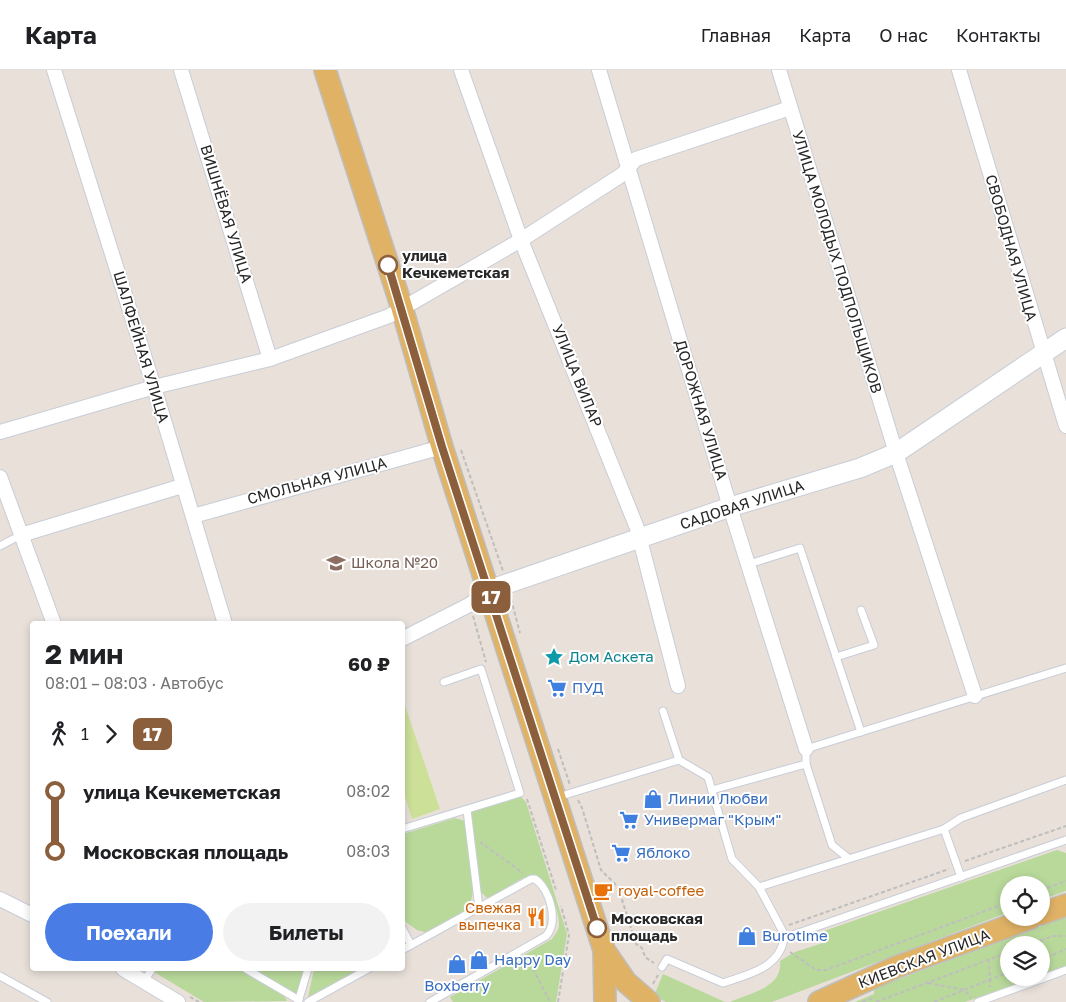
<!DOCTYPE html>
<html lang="ru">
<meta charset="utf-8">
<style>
body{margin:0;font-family:"Golos Text",sans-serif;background:#f2f2f2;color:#202124;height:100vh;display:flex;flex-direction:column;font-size:19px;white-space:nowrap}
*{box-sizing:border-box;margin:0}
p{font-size:16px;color:#757577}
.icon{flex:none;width:28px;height:28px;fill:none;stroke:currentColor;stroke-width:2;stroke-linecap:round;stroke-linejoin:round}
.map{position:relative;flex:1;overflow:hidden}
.sheet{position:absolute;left:30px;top:551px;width:375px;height:350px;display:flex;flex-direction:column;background:#fff;border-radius:5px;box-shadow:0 2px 8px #0003}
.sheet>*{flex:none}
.badge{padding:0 10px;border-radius:8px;font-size:18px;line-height:32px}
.buttons{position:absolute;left:1000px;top:806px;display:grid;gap:10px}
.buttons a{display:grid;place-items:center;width:50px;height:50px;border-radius:50%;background:#fff;box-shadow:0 2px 8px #0003;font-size:25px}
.map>.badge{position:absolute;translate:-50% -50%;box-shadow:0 0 0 2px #fff}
.legs{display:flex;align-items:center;gap:8px;height:55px;padding:0 15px;font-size:16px}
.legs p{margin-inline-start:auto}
.headline{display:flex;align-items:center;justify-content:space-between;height:85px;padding:0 15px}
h1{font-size:28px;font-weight:700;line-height:38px}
.button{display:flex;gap:10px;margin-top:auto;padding:10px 15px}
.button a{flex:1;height:58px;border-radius:30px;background:#497de5;color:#fff;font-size:20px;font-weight:700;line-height:58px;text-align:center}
.button a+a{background:#f2f2f2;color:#202124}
ul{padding:0 15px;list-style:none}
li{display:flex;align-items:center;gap:18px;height:60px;font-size:19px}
li i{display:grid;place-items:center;width:8px;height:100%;margin:0 6px;background:currentColor}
li i::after{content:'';width:12px;height:12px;margin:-6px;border:4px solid;border-radius:50%;background:#fff}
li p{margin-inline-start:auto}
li:first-child i{background:linear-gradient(#0000 50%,currentColor 0)}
li:last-child i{background:linear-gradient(currentColor 50%,#0000 0)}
header{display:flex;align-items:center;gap:30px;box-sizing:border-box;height:70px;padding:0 25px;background:#fff;border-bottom:1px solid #e0e0e0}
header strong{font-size:24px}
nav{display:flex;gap:28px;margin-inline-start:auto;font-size:18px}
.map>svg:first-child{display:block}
.green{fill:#b9d99b}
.pitch{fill:#cce098}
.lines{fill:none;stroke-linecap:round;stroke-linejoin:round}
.service-casing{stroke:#c8cdd7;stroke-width:9}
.minor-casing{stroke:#c8cdd7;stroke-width:16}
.secondary-casing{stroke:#c8cdd7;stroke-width:21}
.primary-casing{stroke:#bebebe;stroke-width:24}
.path{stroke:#bebebe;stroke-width:2;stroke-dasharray:4 2.5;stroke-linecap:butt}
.service{stroke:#fff;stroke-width:7}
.minor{stroke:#fff;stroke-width:14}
.secondary{stroke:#fff;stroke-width:19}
.primary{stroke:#e0b266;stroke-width:21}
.line-1-casing{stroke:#fff;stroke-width:11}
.line-1{stroke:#8b5e3c;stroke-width:8}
.stop-1-dot{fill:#fff;stroke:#8b5e3c;stroke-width:2.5}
.labels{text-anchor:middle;stroke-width:4;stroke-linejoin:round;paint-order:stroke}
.street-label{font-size:15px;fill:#272727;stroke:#fff}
.stop-label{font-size:15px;font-weight:bold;fill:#272727;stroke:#fff;text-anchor:start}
.education-label{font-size:15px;fill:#785e54;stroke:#fff;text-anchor:start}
.culture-label{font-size:15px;fill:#0d838f;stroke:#fff;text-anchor:start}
.shop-label{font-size:15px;fill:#366cbe;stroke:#fff;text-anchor:start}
.food-label{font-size:15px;fill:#c56008;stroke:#fff;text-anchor:start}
</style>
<header>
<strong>Карта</strong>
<nav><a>Главная</a><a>Карта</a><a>О нас</a><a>Контакты</a></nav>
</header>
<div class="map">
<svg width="1066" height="932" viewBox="0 0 1066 932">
<rect width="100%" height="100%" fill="#e8e0d9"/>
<g class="green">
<path d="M520,726l6,6 41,132 -11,68h-103l-3,-5 102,-58c3,-5 7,-9 7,-14 1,-12 -12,-50 -25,-50 -13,1 -30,15 -41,22l-6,1 -6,-6 -10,-81z"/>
<path d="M455,748l10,3c3,20 16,72 2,87 -9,11 -26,18 -39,25l-11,-3 -14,-10v-86z"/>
<path d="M1057,780l9,3v38l-25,9v-15h-32v27l-237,90h-42c20,-9 53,-14 50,-41l15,-9 28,-9 -2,-11z"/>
<path d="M1066,847v50l-25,8v-30h-32v33h26l-70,24h-110l19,-8v-6z"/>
<path d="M156,899h86l41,24 4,8 -83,1 -50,-30z"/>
<path d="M252,899h52l-7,25h-4z"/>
<path d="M314,899h49l-55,28z"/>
<path d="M663,904l62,28h-59l-12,-6z"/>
</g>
<path class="pitch" d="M402,627l38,112 -28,10 -9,-29z"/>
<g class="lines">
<g class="service-casing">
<g id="service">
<path d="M0,476l21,-11"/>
<path d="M749,494l51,-16 61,184"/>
<path d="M836,587l38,-12 -13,-35"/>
<path d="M663,641l16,49"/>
<path d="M806,694v-15l260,-81"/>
<path d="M712,720l94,-26 26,81 16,13"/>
<path d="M558,727l121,-37 29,17 24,82 27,28 24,45 1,6"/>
<path d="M467,740l12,98"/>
<path d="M402,759l118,-36 -39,-124 -37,13"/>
<path d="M944,759l17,-11 105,-38"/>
<path d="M759,817l185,-58 17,48"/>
<path d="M402,858l9,17"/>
<path d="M402,880l129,-71h4c15,10 24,43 11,57l-116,66"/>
<path d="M662,897l5,-8 56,24c24,-8 57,-15 61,-45l282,-98"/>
<path d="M246,899l53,31"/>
<path d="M0,906l47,26"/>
<path d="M144,911l8,-12"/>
<path d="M298,932l10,-33"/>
<path d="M308,932l60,-33"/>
<path d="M978,932l88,-32"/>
</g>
</g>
<g class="minor-casing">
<g id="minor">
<path d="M54,0l100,317 71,237"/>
<path d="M181,0l89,289"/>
<path d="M461,0l60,170 116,288 41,158"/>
<path d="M599,0l131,437 76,242"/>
<path d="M779,0l117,383 79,243"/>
<path d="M959,0l107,356"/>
<path d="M0,362l154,-45 116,-28 119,-43 132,-76 102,-66 13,-15 154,-51"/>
<path d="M0,407l54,147"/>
<path d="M193,446l249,-69"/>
<path d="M21,465l161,-49"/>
<path d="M402,569l67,-34 20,-15"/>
<path d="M0,829l32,16"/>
<path d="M123,899l55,33"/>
</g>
</g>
<g class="secondary-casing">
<path id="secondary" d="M489,520l241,-83 130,-39 36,-15 170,-115"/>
</g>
<g class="primary-casing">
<g id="primary">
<path d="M325,0l77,238 40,139 162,503 1,52"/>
<path d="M1041,844l25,-9"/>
<path d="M604,880l22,32 23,20"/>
<path d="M819,932l77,-35 135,-49"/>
</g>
</g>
<g class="path">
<path d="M461,380l42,121"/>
<path d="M511,529l9,34"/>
<path d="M473,546l13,46"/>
<path d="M558,679l12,36"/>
<path d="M527,729l29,91"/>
<path d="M578,730l4,8 19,62 17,17 18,57 6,4 3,9 9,6"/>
<path d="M480,772l43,31"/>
<path d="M965,791l101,-35"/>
<path d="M1041,820l25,-9"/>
<path d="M789,855l160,-56"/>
<path d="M1028,875l25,-9h13"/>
<path d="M790,882l26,18h10l183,-68"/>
<path d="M527,887l23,45"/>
<path d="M989,889l1,28"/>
<path d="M1041,890l25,-11"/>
<path d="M928,913l37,7 6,8"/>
<path d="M653,914l5,-9"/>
<path d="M190,927l9,5"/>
<path d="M558,932l11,-67 -8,-29"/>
<path d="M862,932l13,-4"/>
<path d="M876,932l133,-50"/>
<path d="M934,932l75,-30"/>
</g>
<use href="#service" class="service"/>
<use href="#minor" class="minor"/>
<use href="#secondary" class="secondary"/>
<use href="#primary" class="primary"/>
</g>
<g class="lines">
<g class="line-1-casing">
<path id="line-1" d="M388,195l54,182 155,481"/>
</g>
<use href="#line-1" class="line-1"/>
</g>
<defs>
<g id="school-bare" transform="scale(1.5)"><path d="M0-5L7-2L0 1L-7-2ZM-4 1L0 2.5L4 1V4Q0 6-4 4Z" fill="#8d6e63" stroke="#fff" stroke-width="2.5" paint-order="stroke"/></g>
<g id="sight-bare" transform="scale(1.5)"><path d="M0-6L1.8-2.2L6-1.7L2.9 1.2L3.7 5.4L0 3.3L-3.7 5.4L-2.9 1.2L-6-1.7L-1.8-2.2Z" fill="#0f9aa8" stroke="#fff" stroke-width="2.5" paint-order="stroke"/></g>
<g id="supermarket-bare" transform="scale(1.5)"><path d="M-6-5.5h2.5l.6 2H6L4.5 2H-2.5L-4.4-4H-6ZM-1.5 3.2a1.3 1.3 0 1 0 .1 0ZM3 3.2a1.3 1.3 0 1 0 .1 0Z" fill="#3f7fe0" stroke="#fff" stroke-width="2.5" paint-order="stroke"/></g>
<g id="shop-bare" transform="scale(1.5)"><path d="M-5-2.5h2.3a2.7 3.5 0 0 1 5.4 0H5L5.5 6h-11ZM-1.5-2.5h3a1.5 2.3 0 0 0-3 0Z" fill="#3f7fe0" stroke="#fff" stroke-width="2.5" paint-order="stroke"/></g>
<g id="cafe-bare" transform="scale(1.5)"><path d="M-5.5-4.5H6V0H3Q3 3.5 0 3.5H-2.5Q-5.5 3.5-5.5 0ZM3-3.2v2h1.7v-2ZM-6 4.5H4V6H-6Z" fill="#e8710a" stroke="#fff" stroke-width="2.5" paint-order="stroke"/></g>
<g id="restaurant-bare" transform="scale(1.5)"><path d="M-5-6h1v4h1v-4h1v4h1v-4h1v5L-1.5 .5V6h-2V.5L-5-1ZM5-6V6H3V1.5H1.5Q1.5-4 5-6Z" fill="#e8710a" stroke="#fff" stroke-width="2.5" paint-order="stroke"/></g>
</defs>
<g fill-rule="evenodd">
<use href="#school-bare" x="336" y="493"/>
<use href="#sight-bare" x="554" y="587"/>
<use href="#supermarket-bare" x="557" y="618"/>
<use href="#shop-bare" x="653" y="729"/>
<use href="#supermarket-bare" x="629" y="750"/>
<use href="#supermarket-bare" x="621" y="783"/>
<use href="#cafe-bare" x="603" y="821"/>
<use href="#restaurant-bare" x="536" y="847"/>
<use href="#shop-bare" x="747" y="866"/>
<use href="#shop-bare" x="479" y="890"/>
<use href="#shop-bare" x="457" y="894"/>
</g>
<g class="stop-1-dot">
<circle cx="388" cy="195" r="9"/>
<circle cx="597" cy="858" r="9"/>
</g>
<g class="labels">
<g class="street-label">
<text transform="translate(226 144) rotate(73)" y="5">ВИШНЁВАЯ УЛИЦА</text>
<text transform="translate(1011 178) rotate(74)" y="5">СВОБОДНАЯ УЛИЦА</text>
<text transform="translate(837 192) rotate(73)" y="5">УЛИЦА МОЛОДЫХ ПОДПОЛЬЩИКОВ</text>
<text transform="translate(141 277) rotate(73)" y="5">ШАЛФЕЙНАЯ УЛИЦА</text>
<text transform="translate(577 306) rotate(68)" y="5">УЛИЦА ВИЛАР</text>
<text transform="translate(701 340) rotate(73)" y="5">ДОРОЖНАЯ УЛИЦА</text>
<text transform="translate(317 411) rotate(-15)" y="5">СМОЛЬНАЯ УЛИЦА</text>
<text transform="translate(742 435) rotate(-18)" y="5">САДОВАЯ УЛИЦА</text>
<text transform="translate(924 889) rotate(-21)" y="5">КИЕВСКАЯ УЛИЦА</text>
</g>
<g class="stop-label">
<text x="402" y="191">улица<tspan x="402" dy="17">Кечкеметская</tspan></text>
<text x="611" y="854">Московская<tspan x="611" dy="17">площадь</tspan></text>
</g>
<g class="education-label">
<text x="351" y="498">Школа №20</text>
</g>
<g class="culture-label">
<text x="569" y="592">Дом Аскета</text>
</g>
<g class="shop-label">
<text x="572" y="623">ПУД</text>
<text x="668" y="734">Линии Любви</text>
<text x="644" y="755">Универмаг "Крым"</text>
<text x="636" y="788">Яблоко</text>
<text x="762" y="871">Burotime</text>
<text x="494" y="895">Happy Day</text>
<text x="457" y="921" text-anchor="middle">Boxberry</text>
</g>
<g class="food-label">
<text x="618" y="826">royal-coffee</text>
<text x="521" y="843" text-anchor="end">Свежая<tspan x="521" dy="17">выпечка</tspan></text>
</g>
</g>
</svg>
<div class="buttons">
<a><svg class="icon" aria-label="locate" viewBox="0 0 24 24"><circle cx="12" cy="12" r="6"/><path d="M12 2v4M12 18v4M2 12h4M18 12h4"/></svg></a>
<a><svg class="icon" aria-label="layers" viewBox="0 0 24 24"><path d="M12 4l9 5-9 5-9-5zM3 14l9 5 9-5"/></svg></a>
</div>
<b class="badge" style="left:491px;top:527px;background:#8b5e3c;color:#fff">17</b>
<section class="sheet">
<div class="headline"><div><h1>2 мин</h1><p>08:01 – 08:03 · Автобус</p></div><b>60 ₽</b></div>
<div class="legs"><svg class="icon" aria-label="walk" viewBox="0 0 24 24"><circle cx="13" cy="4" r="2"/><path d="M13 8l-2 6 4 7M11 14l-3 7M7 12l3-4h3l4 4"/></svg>1<svg class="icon" aria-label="forward" viewBox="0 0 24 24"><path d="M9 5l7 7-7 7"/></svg><b class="badge" style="background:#8b5e3c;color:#fff">17</b></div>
<ul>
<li><i style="color:#8b5e3c"></i><b>улица Кечкеметская</b><p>08:02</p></li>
<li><i style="color:#8b5e3c"></i><b>Московская площадь</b><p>08:03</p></li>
</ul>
<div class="button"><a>Поехали</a><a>Билеты</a></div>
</section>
</div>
